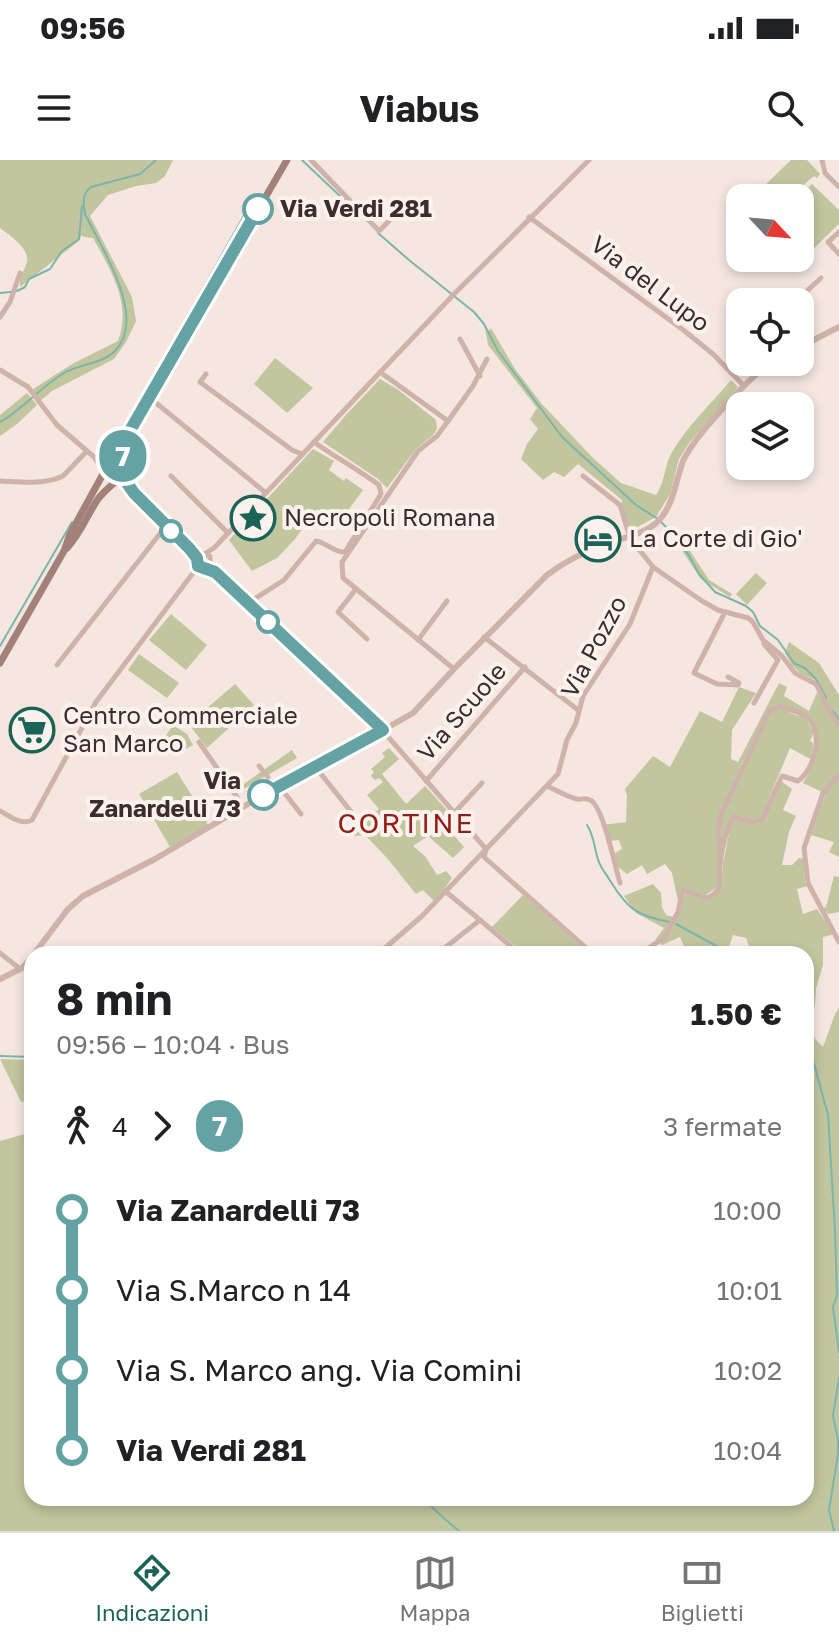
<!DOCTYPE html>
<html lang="it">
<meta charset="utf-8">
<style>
body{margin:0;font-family:"Golos Text",sans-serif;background:#f2f2f2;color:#202124;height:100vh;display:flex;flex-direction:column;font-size:30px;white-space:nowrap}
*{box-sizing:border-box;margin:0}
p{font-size:26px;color:#757577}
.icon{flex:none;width:44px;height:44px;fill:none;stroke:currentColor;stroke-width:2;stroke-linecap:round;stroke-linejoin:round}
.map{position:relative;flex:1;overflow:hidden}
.details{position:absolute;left:24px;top:786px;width:790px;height:560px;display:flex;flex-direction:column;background:#fff;border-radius:24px;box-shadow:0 4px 12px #0003}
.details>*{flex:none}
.badge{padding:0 16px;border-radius:26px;font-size:28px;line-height:52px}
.needle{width:52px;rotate:116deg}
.buttons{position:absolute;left:726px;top:24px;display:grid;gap:16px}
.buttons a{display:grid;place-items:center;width:88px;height:88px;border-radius:16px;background:#fff;box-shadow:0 4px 12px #0003;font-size:40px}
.map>.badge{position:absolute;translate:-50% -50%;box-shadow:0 0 0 4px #fff}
.legs{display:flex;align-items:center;gap:12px;height:88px;padding:0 32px;font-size:26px}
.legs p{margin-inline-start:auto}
.summary{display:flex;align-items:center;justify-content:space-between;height:136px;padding:0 32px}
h1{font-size:44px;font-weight:700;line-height:60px}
ul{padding:0 32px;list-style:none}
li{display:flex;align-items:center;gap:28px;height:80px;font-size:30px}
li i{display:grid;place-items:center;width:12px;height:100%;margin:0 10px;background:currentColor}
li i::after{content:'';width:20px;height:20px;margin:-10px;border:6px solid;border-radius:50%;background:#fff}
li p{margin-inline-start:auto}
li:first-child i{background:linear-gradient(#0000 50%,currentColor 0)}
li:last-child i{background:linear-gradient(currentColor 50%,#0000 0)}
.status{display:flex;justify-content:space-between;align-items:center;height:56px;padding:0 40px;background:#fff;direction:ltr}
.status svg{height:22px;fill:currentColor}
header{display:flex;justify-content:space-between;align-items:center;height:104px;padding:0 32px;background:#fff;font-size:36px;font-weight:700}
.tabs{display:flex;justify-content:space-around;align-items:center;height:112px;border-top:2px solid #e0e0e0;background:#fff;font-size:22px;color:#757577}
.tabs a{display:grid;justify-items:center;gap:4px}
.tabs .on{color:#1b6257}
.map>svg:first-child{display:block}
.green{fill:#c1c69e}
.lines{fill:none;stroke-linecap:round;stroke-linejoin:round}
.stream{stroke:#7cb5ab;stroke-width:2}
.minor{stroke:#cfb3aa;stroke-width:5}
.tertiary{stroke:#cfb3aa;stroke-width:6}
.secondary{stroke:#a3817b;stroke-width:7}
.line-1-casing{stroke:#fff;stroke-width:18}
.line-1{stroke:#65a2a3;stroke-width:12}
.stop-1-dot{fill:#fff;stroke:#65a2a3;stroke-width:4}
.labels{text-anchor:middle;stroke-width:8;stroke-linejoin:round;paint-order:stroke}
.stop-label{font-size:24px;font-weight:bold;fill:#3c2c2a;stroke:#fcf2ed;text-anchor:start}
.street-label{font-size:24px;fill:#3c2c2a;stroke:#fcf2ed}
.poi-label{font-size:24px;fill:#3c2c2a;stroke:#fcf2ed;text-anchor:start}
.quarter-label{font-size:28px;letter-spacing:2px;fill:#921e1c;stroke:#fcf2ed}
</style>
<div class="status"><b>09:56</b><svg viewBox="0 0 49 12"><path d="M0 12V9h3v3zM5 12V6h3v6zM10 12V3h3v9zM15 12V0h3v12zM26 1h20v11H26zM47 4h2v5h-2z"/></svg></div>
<header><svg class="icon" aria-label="menu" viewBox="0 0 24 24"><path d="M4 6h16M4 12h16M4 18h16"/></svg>Viabus<svg class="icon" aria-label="search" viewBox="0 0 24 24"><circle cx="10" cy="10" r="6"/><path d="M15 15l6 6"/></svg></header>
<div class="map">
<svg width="839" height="1371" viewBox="0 0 839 1371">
<rect width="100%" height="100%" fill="#f5e6e0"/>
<g class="green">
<path d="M0,0h173l-8,16 -9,7 -20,3 -28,9 -18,21 42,81 4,24 -10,21 -12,17 -62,32 -12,10 -7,-12 41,-26 44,-22c14,-38 -7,-70 -25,-103l-9,-1 -3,-2 -1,5 -60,47c-1,-13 4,-14 7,-25 3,-14 -18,-27 -27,-34z"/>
<path d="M791,0h16l13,14 -3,4 -3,-2 -14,12 4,4 8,-8 27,26v14c-22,19 -35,44 -67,37l-4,2 -6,-5h38v-60h-43l11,-9 -3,-4z"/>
<path d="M485,167l3,4 3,-3 24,41 26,34 52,55 28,25 35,12c9,-12 8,-28 15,-41 15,-27 40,-50 60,-74l7,7 -49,56 -10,16 -9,35 -14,23 -28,15 -6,-26v-6l-44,-36 -14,13 -10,-5 -11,8 -22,-21 6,-15 11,-15 -8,-10 7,-11 -49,-63z"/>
<path d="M275,198l38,30 -26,25 -33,-29z"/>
<path d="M380,219l17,10 39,31 1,8 -3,6 -18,15 -29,39 -9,-9 -55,-37 22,-26z"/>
<path d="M27,233l10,12 -20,19 -17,12v-21z"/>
<path d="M313,289l21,12 -5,9 15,11 2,-3 17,12 -25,34 -21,-15 -22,30 -18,19 -25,13 -23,-31z"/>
<path d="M683,384l7,7 19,29 23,14 -2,3 -29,-18 -18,-27z"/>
<path d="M756,413l11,10 -20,22 -11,-11z"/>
<path d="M171,454l36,31 -21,25 -37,-30z"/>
<path d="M789,482l30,21 20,32v24l-9,-10 -15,-29 -15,-7 -8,-8 -7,-12z"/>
<path d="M139,494l40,29 -12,15 -39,-28z"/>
<path d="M779,523l8,4 -3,9 25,15 8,-19 22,36v45l-17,19 -19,-9 8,-14 6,-39 -8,-13 -32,-13 -9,6 -26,53 -23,57 1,39 -1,27 -13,9 -20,-6 -8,12 -6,-28 -7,-9 -18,10 -5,-9 -15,9 -13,-10 -2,-9 10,-6 -3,-9 -9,1 -8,-16 24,-3 1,-27 -2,-6 28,-33 17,11 30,-56 22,11 17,-35 17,6 -24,37 -1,29 7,3z"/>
<path d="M235,524l19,21 -47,43 -16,-21v-5z"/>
<path d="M779,547l16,8 10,2 9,15 -4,9 3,2 -1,17 -22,-12 -29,70 -3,3 -19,-5h-6l-11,38 -2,-21 2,-17 47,-103z"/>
<path d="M173,565l14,9 6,11 -16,9h-9l-11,-12 4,1z"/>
<path d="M389,588l10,11 -17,15 24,30 19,-18 30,33 -5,4 -3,-3 -4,3 21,24 -11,11 -25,-22 -15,10 12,10 12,19 9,-4 6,7 -17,24 -12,-12 -7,4 -29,-36 -22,-23 -10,1 -6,-1 30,-26 -12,-14 16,-13 -4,-4 -4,2 -4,-4 3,-4 -3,-3 14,-12 -3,-4z"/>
<path d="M292,590l5,8 -60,35 -3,-2z"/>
<path d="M177,612l31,49 -2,1 2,3 -38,22 -31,-53z"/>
<path d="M839,616v81l-10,-5 5,-10 -23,-7 14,-40 -1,-2z"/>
<path d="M781,621l11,8 -9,21 13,6 -7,16 -7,33h10l7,-7 5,1 1,23 3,4 -11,3 6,25 14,-5 17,25 -11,3v28l-7,23 -1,16 -6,23 7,13 7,7 12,-33 4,-6v523h-839v-390l32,-9v366h774v-544h-54l-6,-16 -13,-3 -4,12 -11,7h-42l9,-5 -5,-12 -18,8 -2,-2c14,-12 21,-32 25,-50l19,6 16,-9 3,-7v-20l7,-35 6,-10 22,6 5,-5z"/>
<path d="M834,716l5,1v35l-11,2 -5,-6 3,-1z"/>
<path d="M653,724l8,9 1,14 4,8 7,2 -10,20 -6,4 -2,-1 9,-12 -28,-15 -12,-17z"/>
<path d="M523,735l67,59h-65l-33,-27z"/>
<path d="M0,899l32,1v51l-5,-10 -6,1z"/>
</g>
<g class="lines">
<g class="stream">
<path d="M302,0l60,57"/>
<path d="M378,73l31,27 65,52 10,12 14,27 64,86 74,68 22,14 8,8 22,27 11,20 16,18 31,14 7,6 7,14 18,14 16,23 11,5 11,11 10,19"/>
<path d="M17,131l8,-4 4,-8 21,-10 12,-18 17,-12 3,-33"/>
<path d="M0,133l11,-1"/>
<path d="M198,137l57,-101"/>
<path d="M131,255l64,-113"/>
<path d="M0,262c25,-14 40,-35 64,-49 15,-9 38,-9 51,-22 33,-33 -14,-104 -30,-137 -2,-11 -3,-20 6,-27l49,-13 16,-14"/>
<path d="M0,486l72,-124"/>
<path d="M833,551l6,9"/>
<path d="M587,665c8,12 7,25 12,37 2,6 7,12 10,17 18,29 27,37 61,43"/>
<path d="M676,764l46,25 3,5"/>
<path d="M806,886l6,10 16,59 7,116 2,64 -4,12 6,45"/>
<path d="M0,896l32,1"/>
<path d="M425,1338c9,14 22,22 34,33"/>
<path d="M834,1371l-5,-21 9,-56v-15l-5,-23 6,-38"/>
</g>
<g class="minor">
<path d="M311,0l68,71 10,-10"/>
<path d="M822,0l3,13 14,14"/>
<path d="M529,57l153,112 31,25 31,32"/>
<path d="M839,72l-11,10 11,12"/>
<path d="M769,139l3,3"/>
<path d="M795,142l26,-24"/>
<path d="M0,157l10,-15 10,-29"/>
<path d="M800,171l11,10"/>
<path d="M460,179l20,37"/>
<path d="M0,210l28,17 29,38 37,32 9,13"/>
<path d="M380,212l68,49 -11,15 -19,15 -76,111 1,16 111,91"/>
<path d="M206,214l-6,8 92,68 10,4"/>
<path d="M150,238l116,95"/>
<path d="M448,261l25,-35 14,-27"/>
<path d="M123,315l11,18 55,55 8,10 1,8 17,6 161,151 110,126"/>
<path d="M171,316l57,57"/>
<path d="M583,316l37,29 10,33 23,29 49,34 16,9 30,8 5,4 10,18 19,16 13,17 21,11 13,26 10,15"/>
<path d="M0,321c21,1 44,4 63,-5l24,-25"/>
<path d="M193,390l17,6v8l3,6"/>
<path d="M206,393l8,-5 241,-255 134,-133"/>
<path d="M356,429l-18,23 29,27"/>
<path d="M248,443l36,-23 32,-39c10,1 18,12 29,11l36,-58 -2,-9c-21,-16 -43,-27 -65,-43"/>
<path d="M725,452l-31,61 23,11 21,1 1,-2 -11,-6"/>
<path d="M484,477l94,73"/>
<path d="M418,480l29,-39"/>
<path d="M57,505l109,-139"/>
<path d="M754,543l24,-43 -14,-16"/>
<path d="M199,582l44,64"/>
<path d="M317,605l4,9 39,49"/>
<path d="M259,606l9,11"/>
<path d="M839,615l-16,18 -19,55 4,35 31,59"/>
<path d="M426,621l99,-114"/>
<path d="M279,626l22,28"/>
<path d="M547,626c9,4 20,11 30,13 6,1 7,-2 13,1 13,5 25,67 30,83"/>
<path d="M0,651c10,5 21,15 32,9l64,-118 97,-129 8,-5"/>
<path d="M454,653l28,-30"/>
<path d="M486,690l-2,7 109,97"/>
<path d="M480,760l40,34"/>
<path d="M0,793l20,16"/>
<path d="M378,794l44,-38 136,-142 9,-34 9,-17 7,-27 47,-72 23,-57"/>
<path d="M437,794l43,-34 -35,-29"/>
<path d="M639,794l25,-16 14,-26 5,-22 24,8c4,-2 9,-5 11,-9 4,-5 2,-13 2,-20 0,-13 6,-42 14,-52l19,5 9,-2 20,-44 16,5c16,-11 26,-47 10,-63 -6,-6 -21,-9 -29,-12l-10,5 -48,104 -3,15 3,29"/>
</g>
<g class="tertiary">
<path d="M800,187l39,-20"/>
<path d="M34,794l34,-45 15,-13 72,-37 127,-75 61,-31 70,-40 41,-44 93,-94c17,-13 39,-24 59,-31 18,-7 42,-10 55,-26 13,-16 15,-38 22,-57 10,-23 68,-86 89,-99"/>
<path d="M0,819l22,-11 10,-11"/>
</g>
<g class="secondary">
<path d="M67,388c14,-15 20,-33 31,-49 7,-9 15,-15 23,-22l3,-33"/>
<path d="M0,503l64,-112 6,-17 33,-60 1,-7 20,-26 163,-281"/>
</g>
</g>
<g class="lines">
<g class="line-1-casing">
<path id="line-1" d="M258,49l-134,232 -3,29 6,13 7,10 55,55 8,10 1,8 17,6 168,158 -120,65"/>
</g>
<use href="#line-1" class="line-1"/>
</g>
<defs>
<g id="sight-ring" transform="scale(2.3)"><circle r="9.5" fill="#fcf2ed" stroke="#1b6257" stroke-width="1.5"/><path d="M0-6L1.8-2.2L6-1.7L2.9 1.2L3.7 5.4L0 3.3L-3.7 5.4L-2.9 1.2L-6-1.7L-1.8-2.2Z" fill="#1b6257"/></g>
<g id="hotel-ring" transform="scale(2.3)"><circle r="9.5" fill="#fcf2ed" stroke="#1b6257" stroke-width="1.5"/><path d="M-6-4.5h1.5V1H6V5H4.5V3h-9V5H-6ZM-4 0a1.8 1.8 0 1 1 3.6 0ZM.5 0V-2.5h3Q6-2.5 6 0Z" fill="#1b6257"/></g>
<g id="supermarket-ring" transform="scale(2.3)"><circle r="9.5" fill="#fcf2ed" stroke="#1b6257" stroke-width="1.5"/><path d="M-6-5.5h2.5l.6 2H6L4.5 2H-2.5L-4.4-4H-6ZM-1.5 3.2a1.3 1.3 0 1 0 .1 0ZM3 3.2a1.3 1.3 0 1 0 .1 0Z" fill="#1b6257"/></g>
</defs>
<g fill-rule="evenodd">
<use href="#sight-ring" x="253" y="358"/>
<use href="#hotel-ring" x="598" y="379"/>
<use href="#supermarket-ring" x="32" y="570"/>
</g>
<g class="stop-1-dot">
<circle cx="258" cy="49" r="14"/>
<circle cx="171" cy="371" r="10"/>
<circle cx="268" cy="462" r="10"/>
<circle cx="263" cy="635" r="14"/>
</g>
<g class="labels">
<g class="stop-label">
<text x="280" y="57">Via Verdi 281</text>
<text x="241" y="629" text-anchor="end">Via<tspan x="241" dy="28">Zanardelli 73</tspan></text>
</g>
<g class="street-label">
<text transform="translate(650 124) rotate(37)" y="8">Via del Lupo</text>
<text transform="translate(594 487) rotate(-62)" y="8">Via Pozzo</text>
<text transform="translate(462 552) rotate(-49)" y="8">Via Scuole</text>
</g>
<g class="poi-label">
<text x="284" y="366">Necropoli Romana</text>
<text x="629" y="387">La Corte di Gio'</text>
<text x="63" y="564">Centro Commerciale<tspan x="63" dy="28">San Marco</tspan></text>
</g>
<g class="quarter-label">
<text x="406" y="673">CORTINE</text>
</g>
</g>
</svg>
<div class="buttons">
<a><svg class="needle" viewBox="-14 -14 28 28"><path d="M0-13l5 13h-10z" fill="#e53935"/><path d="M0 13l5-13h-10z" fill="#757577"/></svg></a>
<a><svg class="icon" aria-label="locate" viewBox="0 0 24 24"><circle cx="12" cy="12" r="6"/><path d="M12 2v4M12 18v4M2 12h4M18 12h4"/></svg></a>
<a><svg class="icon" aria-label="layers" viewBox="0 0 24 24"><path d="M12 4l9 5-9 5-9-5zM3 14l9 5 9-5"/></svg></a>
</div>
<b class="badge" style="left:123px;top:296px;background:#65a2a3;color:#fff">7</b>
<section class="details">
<div class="summary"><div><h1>8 min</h1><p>09:56 – 10:04 · Bus</p></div><b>1.50 €</b></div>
<div class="legs"><svg class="icon" aria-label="walk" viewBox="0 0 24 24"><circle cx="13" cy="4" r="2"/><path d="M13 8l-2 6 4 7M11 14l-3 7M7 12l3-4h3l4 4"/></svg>4<svg class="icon" aria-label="forward" viewBox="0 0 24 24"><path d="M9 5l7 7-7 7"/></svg><b class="badge" style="background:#65a2a3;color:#fff">7</b><p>3 fermate</p></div>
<ul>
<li><i style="color:#65a2a3"></i><b>Via Zanardelli 73</b><p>10:00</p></li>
<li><i style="color:#65a2a3"></i><span>Via S.Marco n 14</span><p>10:01</p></li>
<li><i style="color:#65a2a3"></i><span>Via S. Marco ang. Via Comini</span><p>10:02</p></li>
<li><i style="color:#65a2a3"></i><b>Via Verdi 281</b><p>10:04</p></li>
</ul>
</section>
</div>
<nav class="tabs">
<a class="on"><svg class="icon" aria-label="directions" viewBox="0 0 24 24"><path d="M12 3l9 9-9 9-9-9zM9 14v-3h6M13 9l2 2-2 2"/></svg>Indicazioni</a>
<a><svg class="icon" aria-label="map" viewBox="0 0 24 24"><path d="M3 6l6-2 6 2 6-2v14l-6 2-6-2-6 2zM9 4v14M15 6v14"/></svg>Mappa</a>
<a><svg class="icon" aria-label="tickets" viewBox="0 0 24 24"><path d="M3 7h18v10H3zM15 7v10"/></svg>Biglietti</a>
</nav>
